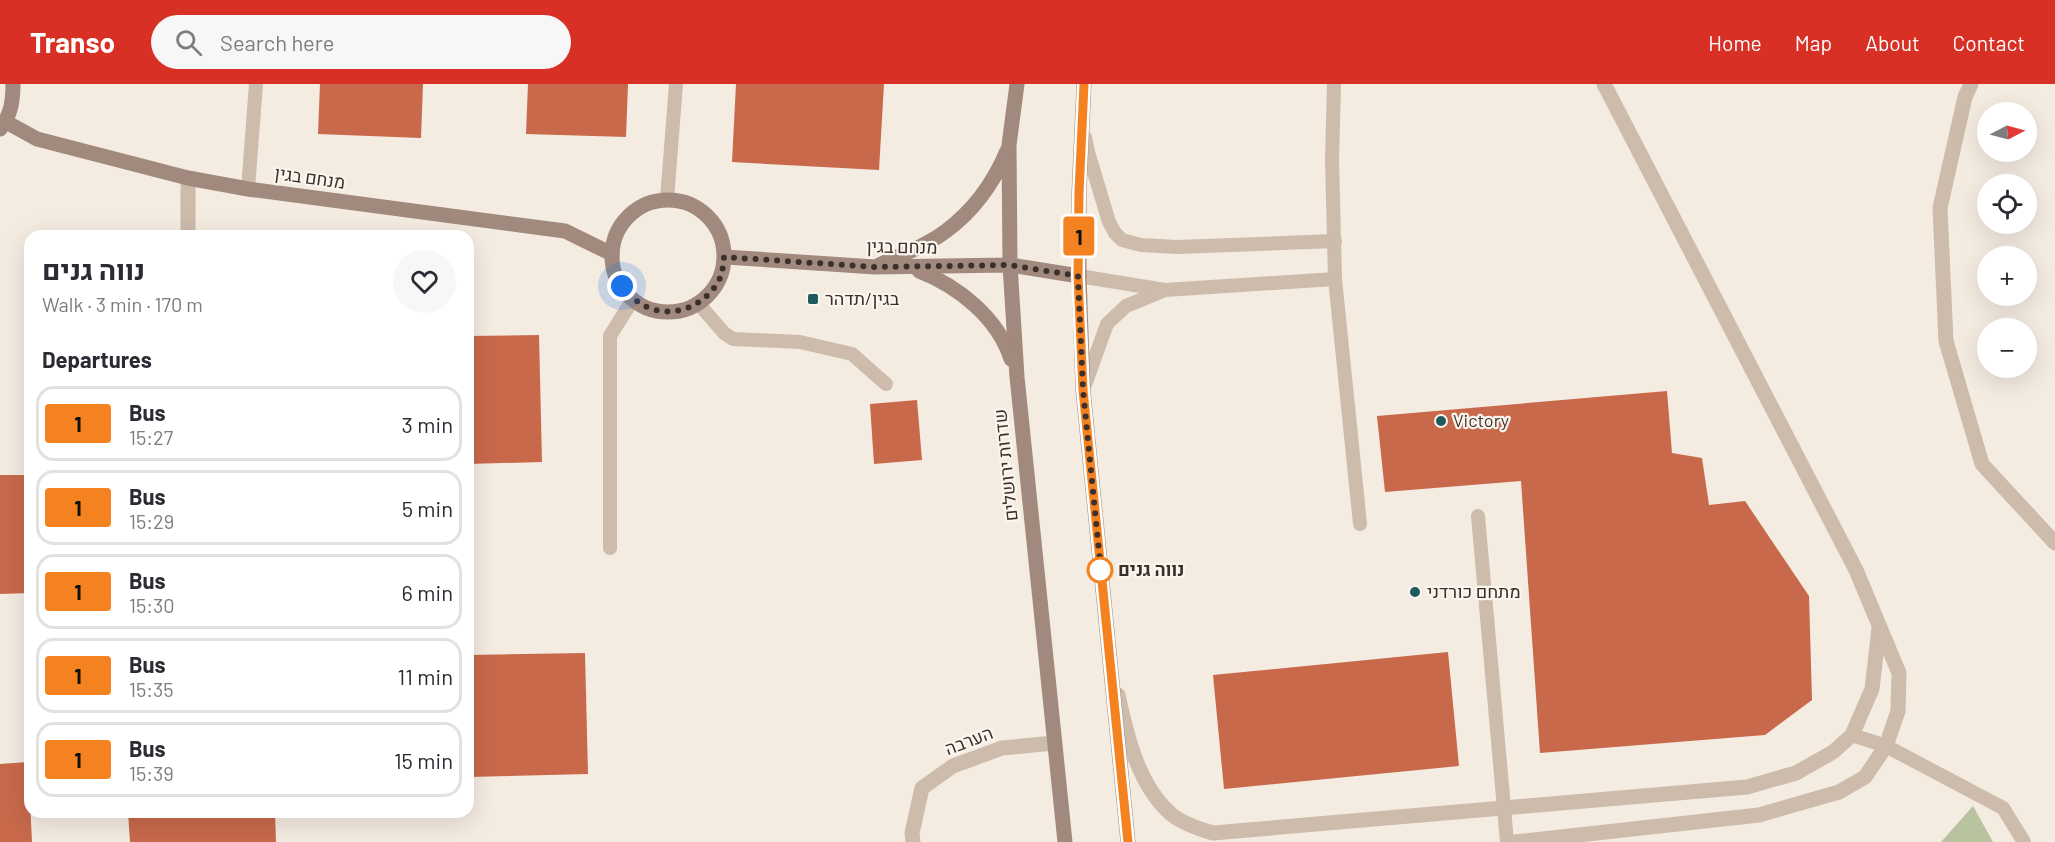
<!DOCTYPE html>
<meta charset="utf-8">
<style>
body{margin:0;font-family:Barlow,Heebo,sans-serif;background:#f7f7f7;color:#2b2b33;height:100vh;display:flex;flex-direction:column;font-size:22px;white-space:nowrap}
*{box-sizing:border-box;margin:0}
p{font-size:20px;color:#7c7c81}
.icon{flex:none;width:33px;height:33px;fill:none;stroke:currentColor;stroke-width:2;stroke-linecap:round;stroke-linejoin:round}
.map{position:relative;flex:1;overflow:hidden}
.side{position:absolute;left:24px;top:146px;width:450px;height:588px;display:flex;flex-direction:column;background:#fff;border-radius:18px;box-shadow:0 6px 24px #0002}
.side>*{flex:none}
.badge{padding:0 12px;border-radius:4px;font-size:21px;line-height:39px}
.needle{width:39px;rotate:84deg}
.fabs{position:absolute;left:1977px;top:18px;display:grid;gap:12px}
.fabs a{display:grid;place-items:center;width:60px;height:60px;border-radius:50%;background:#fff;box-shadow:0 6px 24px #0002;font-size:30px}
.you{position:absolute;width:30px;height:30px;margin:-15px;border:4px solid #fff;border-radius:50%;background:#1a73e8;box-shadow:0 0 0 9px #1a73e833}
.map>.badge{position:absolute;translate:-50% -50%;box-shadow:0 0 0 3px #fff}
h2{padding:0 18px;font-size:22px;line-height:54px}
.round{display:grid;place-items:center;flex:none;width:63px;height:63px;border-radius:32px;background:#f7f7f7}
.overview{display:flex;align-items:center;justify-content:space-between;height:102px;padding:0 18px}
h1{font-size:28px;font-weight:700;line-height:45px}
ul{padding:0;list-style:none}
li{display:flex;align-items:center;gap:18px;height:75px;margin:0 12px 9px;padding:0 6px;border:3px solid #e1e1e2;border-radius:18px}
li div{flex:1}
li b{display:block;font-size:22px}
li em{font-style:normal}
li .badge{min-width:66px;font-weight:700;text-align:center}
header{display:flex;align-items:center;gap:36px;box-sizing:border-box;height:84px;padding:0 30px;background:#d93025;color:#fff}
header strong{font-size:28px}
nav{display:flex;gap:33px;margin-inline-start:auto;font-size:21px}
.search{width:420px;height:54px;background:#f7f7f7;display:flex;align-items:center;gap:15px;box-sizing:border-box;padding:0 21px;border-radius:33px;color:#7c7c81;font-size:22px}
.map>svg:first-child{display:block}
.green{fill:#b8c4a0}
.building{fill:#c8694b}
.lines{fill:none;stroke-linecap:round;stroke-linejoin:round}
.lane{stroke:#cdbbac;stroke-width:14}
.street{stroke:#cdbbac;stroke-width:15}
.secondary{stroke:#a18a7d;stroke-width:15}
.line-casing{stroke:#fff;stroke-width:14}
.line{stroke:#f58220;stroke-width:9}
.walk{stroke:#3b302b;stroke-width:6;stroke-dasharray:0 10.8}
.poi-dot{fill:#1f5a5e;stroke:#fbf5ee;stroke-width:2}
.stop-dot{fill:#fff;stroke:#f58220;stroke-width:3}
.labels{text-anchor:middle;stroke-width:4.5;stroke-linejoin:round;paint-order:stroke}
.street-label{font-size:18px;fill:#3b302b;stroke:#fbf5ee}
.poi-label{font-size:18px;fill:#3b302b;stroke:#fbf5ee;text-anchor:start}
.stop-label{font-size:18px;font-weight:bold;fill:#3b302b;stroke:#fbf5ee;text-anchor:start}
</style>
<header>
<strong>Transo</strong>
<div class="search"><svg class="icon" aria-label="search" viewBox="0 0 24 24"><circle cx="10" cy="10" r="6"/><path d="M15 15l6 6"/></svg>Search here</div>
<nav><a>Home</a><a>Map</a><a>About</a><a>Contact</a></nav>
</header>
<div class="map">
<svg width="2055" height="758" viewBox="0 0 2055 758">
<rect width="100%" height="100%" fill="#f4ebe1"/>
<path class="green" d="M1973,722l20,36h-52z"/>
<g class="building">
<path d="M320,0h103l-2,54 -103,-4z"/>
<path d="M528,0h100l-2,53 -100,-3z"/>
<path d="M736,0h148l-5,86 -147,-8z"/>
<path d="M539,251l3,127 -74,2v-128z"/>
<path d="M1667,307l5,62 30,5 7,47 36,-4 64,95 3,104 -47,35 -225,18 -19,-272 -136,11 -8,-76z"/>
<path d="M917,316l5,60 -48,4 -4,-60z"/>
<path d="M0,391h30v118l-30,1z"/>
<path d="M1448,568l11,114 -235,23 -11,-114z"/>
<path d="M585,569l3,121 -120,3v-122z"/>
<path d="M28,678l4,80h-32v-78z"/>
<path d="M128,728h147l1,30h-146z"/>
</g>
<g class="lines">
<g class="lane">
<path d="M1334,0l-2,76 3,119 25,245"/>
<path d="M1085,53l3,15 21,70 6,11 7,7 19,5 36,2 158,-6"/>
<path d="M248,105l8,-105"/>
<path d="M667,115l9,-115"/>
<path d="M1079,192l86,14 170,-11"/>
<path d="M698,219l26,30 9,6 67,3 52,12 34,30"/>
<path d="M1085,301l22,-61 19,-18 39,-16"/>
<path d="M1478,432l29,326"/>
<path d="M610,464v-212l23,-37"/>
<path d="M1852,651l34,11 117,62 21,34"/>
</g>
<g class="street">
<path d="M1971,0l-6,13 -25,111 6,133 36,123 73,79"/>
<path d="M188,152v-58"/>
<path d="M1118,611c9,41 20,90 53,119 11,9 28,15 42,19l534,-46 49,-14 37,-21 19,-17 20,-46 7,-61"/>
<path d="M913,758l-1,-9 10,-45 31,-22 49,-18 52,-5"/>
<path d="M1515,758l244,-27 80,-23 26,-15 21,-31 12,-35 1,-38 -43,-103 -252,-486"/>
</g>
<g class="secondary">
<path d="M1017,0l-8,61 1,120 7,112 48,465"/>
<path d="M1084,0l-5,109v83l4,114 45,452"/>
<path d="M6,38l31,17 151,39 60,11 317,42 47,23"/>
<path d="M0,45c11,-14 13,-28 13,-45"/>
<circle cx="668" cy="172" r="56"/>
<path d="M725,173l150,10 135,-2 69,11"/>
<path d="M879,181c22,-10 47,-19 67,-34 27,-20 48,-49 61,-80"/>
<path d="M919,187c39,15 79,47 92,88"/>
</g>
</g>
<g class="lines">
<g class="line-casing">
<path id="line" d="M1084,0l-5,109 -1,83 5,114 45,452"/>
</g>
<use href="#line" class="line"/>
<path class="walk" d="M622,202c7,9 14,16 25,21 28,13 62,-3 74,-31 2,-6 2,-13 3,-19l151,10 135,-2 68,11 5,114 18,182 -1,-2"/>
</g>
<g class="poi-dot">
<rect x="807" y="209" width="12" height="12" rx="3"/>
<circle cx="1441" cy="337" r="6"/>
<circle cx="1415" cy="508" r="6"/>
</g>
<circle class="stop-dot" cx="1100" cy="486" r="12"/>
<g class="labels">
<g class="street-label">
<text transform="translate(310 94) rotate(8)" y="6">מנחם בגין</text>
<text transform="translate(902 163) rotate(1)" y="6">מנחם בגין</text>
<text transform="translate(1006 381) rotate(-96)" y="6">שדרות ירושלים</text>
<text transform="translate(969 657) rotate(-21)" y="6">הערבה</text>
</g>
<g class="poi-label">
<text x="825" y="221">בגין/תדהר</text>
<text x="1453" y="343">Victory</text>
<text x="1427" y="514">מתחם כורדני</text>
</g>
<g class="stop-label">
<text x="1118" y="492">נווה גנים</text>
</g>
</g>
</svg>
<div class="fabs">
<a><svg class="needle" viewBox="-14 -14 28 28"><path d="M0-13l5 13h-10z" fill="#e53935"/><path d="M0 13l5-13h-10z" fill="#7c7c81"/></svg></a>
<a><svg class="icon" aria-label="locate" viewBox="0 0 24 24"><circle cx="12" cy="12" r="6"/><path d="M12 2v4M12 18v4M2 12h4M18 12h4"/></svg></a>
<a>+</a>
<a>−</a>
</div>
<div class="you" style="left:622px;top:202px"></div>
<b class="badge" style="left:1079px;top:152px;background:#f58220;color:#111">1</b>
<section class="side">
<div class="overview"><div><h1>נווה גנים</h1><p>Walk · 3 min · 170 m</p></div><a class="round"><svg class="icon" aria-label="heart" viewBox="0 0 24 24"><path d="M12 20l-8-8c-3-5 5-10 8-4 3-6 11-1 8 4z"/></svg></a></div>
<h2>Departures</h2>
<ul>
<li><span class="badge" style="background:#f58220;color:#111">1</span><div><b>Bus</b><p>15:27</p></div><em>3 min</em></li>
<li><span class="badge" style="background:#f58220;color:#111">1</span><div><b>Bus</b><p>15:29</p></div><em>5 min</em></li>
<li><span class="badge" style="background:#f58220;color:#111">1</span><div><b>Bus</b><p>15:30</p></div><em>6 min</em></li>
<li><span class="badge" style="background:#f58220;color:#111">1</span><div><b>Bus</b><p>15:35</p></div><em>11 min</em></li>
<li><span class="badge" style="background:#f58220;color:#111">1</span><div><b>Bus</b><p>15:39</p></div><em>15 min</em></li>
</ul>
</section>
</div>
